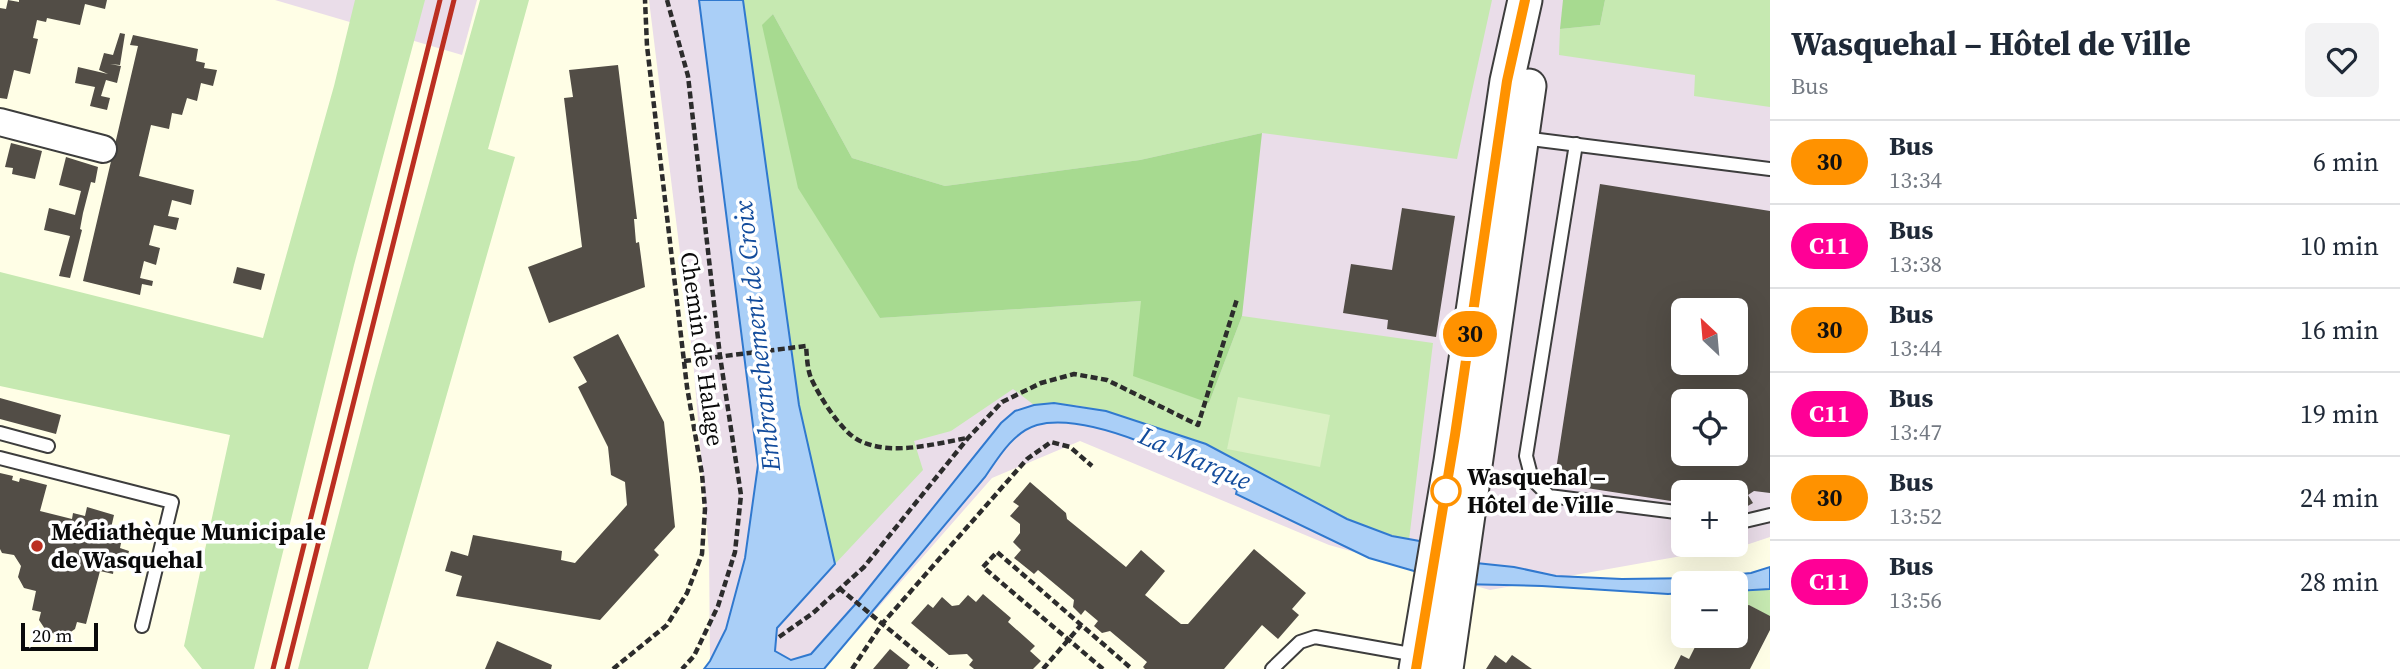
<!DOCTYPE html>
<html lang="fr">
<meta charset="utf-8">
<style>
body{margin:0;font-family:"Source Serif 4",serif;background:#f2f2f3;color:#1f2937;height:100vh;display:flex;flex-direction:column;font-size:26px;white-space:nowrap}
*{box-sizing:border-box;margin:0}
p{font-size:23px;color:#747a83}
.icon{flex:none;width:38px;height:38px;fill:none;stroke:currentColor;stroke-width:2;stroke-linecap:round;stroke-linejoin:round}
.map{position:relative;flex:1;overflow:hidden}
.details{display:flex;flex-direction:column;background:#fff;width:630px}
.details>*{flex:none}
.badge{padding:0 14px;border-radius:23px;font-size:24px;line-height:46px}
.needle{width:46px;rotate:334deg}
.tools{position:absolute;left:1671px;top:298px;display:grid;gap:14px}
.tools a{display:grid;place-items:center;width:77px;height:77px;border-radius:10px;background:#fff;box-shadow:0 7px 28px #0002;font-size:35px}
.scale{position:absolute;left:21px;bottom:18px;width:77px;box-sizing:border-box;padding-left:7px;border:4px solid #0a0a0a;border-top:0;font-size:19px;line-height:24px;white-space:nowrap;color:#0a0a0a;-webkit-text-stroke:5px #fff;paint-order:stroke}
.map>.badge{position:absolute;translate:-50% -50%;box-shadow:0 0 0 4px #fff}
.round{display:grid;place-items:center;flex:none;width:74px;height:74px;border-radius:10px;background:#f2f2f3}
.overview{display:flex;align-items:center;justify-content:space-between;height:119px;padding:0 21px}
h1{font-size:33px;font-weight:700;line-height:52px}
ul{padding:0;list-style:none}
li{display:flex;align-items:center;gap:21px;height:84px;padding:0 21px;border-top:2px solid #e0e1e3}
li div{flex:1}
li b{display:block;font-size:26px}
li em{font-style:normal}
li .badge{min-width:77px;font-weight:700;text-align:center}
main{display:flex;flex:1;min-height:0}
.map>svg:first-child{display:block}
.industrial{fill:#eadde9;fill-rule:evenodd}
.green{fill:#c6e9b1}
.forest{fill:#a7da90}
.pitch{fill:#daf0c3}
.water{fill:#aacff7;stroke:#3079cf;stroke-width:2}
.building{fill:#524d46;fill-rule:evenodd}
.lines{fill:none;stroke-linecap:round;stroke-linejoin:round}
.service-casing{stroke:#3d3d3d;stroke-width:16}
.minor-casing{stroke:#3d3d3d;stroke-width:30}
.tertiary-casing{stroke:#3d3d3d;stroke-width:37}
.path{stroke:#2c2c2c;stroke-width:4.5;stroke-dasharray:7 3.5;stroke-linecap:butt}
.service{stroke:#fff;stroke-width:12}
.minor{stroke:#fff;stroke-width:26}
.tertiary{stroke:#fff;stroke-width:33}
.rail{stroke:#bb2f21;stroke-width:5}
.line-casing{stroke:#fff;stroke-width:16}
.line{stroke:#ff9200;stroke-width:10}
.stop-dot{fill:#fff;stroke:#ff9200;stroke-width:3.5}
.poi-dot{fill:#bb2f21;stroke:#fff;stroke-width:2.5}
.labels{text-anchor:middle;stroke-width:7;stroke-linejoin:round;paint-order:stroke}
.street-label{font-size:24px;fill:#0a0a0a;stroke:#fff}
.stop-label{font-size:24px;font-weight:bold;fill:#0a0a0a;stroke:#fff;text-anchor:start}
.poi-label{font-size:24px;font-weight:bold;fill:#0a0a0a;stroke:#fff;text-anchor:start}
.water-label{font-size:26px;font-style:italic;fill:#134c9c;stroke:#fff}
</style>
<main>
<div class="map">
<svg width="1770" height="669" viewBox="0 0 1770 669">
<rect width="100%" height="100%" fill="#fffee6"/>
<g class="industrial">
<path d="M275,0h202l-15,55z"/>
<path d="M649,0h1121v537l-21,7 -259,46 -161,-45 -249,-104 -88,37 -166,189 -116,-6 -1,-108 -16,-194zM1684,310h52v52h-52zM1684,401h52v52h-52zM1684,492h52v52h-52z"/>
</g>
<g class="green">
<path d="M355,0h70l-71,265 -100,404h-52l-18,-23 46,-211 -230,-49v-114l263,66 71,-252z"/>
<path d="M480,0h49l-41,149 27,8 -147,512h-70l76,-289z"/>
<path d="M743,0h749l-35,159 -195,-26 -122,27 -195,26 -93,-28 -79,-144 -10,11 117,293 261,-17 68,102 33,-87 191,27 -24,197 -42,-12 -20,-9 -141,-75 -100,-33 -31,-6h-41l-21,-16 -62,42 -37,10 9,29 -88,94 -36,-159z"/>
<path d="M1605,0h165v107l-76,-11 1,-21 -136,-20 1,-26 40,-4z"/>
<path d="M1770,589v28l-21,-12 -13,2v-16z"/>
</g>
<g class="forest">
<path d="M1563,0h42l-5,25 -40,4z"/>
<path d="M773,14l79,144 93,28 195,-26 122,-27 -20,183 -33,87 -76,-27 8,-75 -261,17 -82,-130 -36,-163z"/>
</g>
<path class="pitch" d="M1238,397l92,18 -10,52 -93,-18z"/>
<path class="water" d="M699,0h44l56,405 36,159 -58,64 -2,23 16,9 20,-6 48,-54 142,-177 14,-12 19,-6 20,-2 52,8 100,33 141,75 45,17 33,6 32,19 57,6 42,9 66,3 76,-1 53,-5 19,-6v22l-34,2v-8h-52l-1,10 -15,1 -126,-8 -83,-2 -90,-26 -133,-64 1,-4c-45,-28 -147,-79 -200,-65 -24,7 -39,33 -52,52l-161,192h-120l6,-8 16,-32 19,-71 13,-93z"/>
<g class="building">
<path d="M8,0l11,2v-2h88l-2,9 -20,-5 -5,21 -33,-7 -1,4 -9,-2 -4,18 5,1 -8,35 -16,-4 -7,29 -7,-1v-90l6,1z"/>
<path d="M120,33l5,1 -5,31 -10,-1 11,2 -4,17 -11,-3 -5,16 9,2 -3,12 -17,-4 5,-19 -20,-4 3,-16 30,7 -9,-4 5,-17 9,2z"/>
<path d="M133,35l65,14 -2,12 9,2 -1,5 13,2 -4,16 -12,-3 -4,18 -10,-3 -5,17 -10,-2 -3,16 -18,-4 -12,51 55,14 -3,15 -19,-5 -4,16 11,2 -3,12 -22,-5 -5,20 11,3 -4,17 -12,-4 -4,17 13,3 -1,5 -10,-2 -2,11 -57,-14 55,-235 -8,-1z"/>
<path d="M618,65l19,154h-3l2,24 3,-1 6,45 -96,36 -21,-56 54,-20 -18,-149 9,-1 -4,-27z"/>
<path d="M11,143l31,8 -7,28 -23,-5 1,-6 -8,-1z"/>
<path d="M66,157l32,10 -3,16 -4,-1 -8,31 -3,16 2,1 -12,48 -11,-2 11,-40 -26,-6 5,-22 26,7 6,-24 -22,-6z"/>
<path d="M1600,184l170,27v282l-16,-2 -6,4 5,8 -14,8 -3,-5v-14h-52v11l-130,-20zM1684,310h52v52h-52zM1684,401h52v52h-52z"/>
<path d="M1402,208l53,8 -19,121 -49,-8 1,-9 -45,-7 8,-49 41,6z"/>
<path d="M237,267l28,7 -4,16 -28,-7z"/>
<path d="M618,334l46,88 11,105 -21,23 5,5 -59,65 -144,-24 6,-20 -17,-5 6,-20 17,5 5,-21 89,16 -1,9 14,3 52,-58 -2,-23 -14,-7 -3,-28 -30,-60 9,-5 -14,-25z"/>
<path d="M0,398l61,17 -5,19 -56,-15z"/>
<path d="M0,473l13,3 -1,4 7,2 1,-4 27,7 -7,26 32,8 1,-6 12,3 2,-9 27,8 -3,13 5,2 -3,11 8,2 -1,5 9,3 -5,19 -10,-3 -1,7 -13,-3 -14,53 -9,-2 -2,7 -10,7 -18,-4 -8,-12 2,-8 -9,-2 4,-19 -12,-3 -6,-11 3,-11 -7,-11 -12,-2 -2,-4z"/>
<path d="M1030,482l36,31 1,6 59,48 15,-17 24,21 -20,24 36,29h7l66,-75 52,44 -14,16 7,6 -21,24 -16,-14 -38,44h-79l-2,-2 4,-5 -37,-31 -8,2 -8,-7 4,-5 -13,-11 -4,5 -8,-8 1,-7 -36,-30 -4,4 -20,-16 7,-8 -8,-8 7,-9v-9l-10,-8 9,-10 -6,-4z"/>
<path d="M983,594l28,24 -3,4 27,24 -5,5 11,10 -8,8h-59l-5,-4 4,-5 -6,-6 -18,1 -38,-32 17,-19 5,4 9,-11 10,9 7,-1 9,-10 8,7z"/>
<path d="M1749,605l21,11v14l-20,39h-76l7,-14 8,4 12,-24h35v-28z"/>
<path d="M497,641l55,24 -1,4h-66z"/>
<path d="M890,649l20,16 -3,4h-34z"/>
<path d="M1495,655l11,8 6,-8 20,14h-46z"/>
</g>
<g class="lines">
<g class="service-casing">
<g id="service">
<path d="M1523,138l247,31"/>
<path d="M1576,144l-50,312 6,23 17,17 135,17"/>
<path d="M0,433l48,13"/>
<path d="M0,458l172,44 -30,124"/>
<path d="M1736,520l9,1 25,-6"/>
<path d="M1272,669l28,-27 15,-5 101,18"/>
</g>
</g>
<g class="minor-casing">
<path id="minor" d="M0,122l103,27"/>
</g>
<g class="tertiary-casing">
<g id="tertiary">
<path d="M1416,669l35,-208 56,-380 18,-81"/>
<path d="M1446,669l83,-583"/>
</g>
</g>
<g class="path">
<path d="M667,0l21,76 32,280 21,139 -6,57 -17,54 -24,50 -12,13"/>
<path d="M684,361l122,-15c1,10 1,22 5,32 8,18 31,55 49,63 32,15 74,3 107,-3"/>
<path d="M839,588l98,81"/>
<path d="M779,637l34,-24 51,-46 104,-129 34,-36 39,-19 33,-9 33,6 91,45 39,-126"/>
<path d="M613,669l54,-44 20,-32 15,-39 3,-45 -3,-35 -15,-87 -40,-341 -2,-46"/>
<path d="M852,669l30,-45 145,-165 24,-17 19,5 22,19"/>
<path d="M1043,669l38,-44"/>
<path d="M1103,669l-120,-102 14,-15 135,117"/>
</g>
<use href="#service" class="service"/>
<use href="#minor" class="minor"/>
<use href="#tertiary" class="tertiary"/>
<g class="rail">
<path d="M273,669l167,-669"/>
<path d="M287,669l167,-669"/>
</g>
</g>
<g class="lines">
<g class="line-casing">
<path id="line" d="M1416,669l39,-234 52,-354 18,-81"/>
</g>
<use href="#line" class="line"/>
</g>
<circle class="stop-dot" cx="1446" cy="491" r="14"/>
<circle class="poi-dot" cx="37" cy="546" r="7"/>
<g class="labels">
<g class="street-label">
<text transform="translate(702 349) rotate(82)" y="8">Chemin de Halage</text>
</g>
<g class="stop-label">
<text x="1467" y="485">Wasquehal –<tspan x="1467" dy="28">Hôtel de Ville</tspan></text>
</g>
<g class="poi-label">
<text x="51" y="540">Médiathèque Municipale<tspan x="51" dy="28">de Wasquehal</tspan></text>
</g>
<g class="water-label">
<text transform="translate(757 336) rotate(-96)" y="9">Embranchement de Croix</text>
<text transform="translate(1195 458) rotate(24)" y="9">La Marque</text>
</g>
</g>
</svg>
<div class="tools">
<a><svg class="needle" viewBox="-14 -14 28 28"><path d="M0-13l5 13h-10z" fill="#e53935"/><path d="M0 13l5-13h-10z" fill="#747a83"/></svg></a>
<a><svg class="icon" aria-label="locate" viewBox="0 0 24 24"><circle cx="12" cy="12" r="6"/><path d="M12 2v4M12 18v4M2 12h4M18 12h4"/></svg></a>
<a>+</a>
<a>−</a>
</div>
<div class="scale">20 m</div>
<b class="badge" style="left:1470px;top:334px;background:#ff9200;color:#111">30</b>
</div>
<section class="details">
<div class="overview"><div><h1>Wasquehal – Hôtel de Ville</h1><p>Bus</p></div><a class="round"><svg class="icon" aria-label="heart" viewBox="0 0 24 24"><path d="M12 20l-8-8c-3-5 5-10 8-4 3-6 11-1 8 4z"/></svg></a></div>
<ul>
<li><span class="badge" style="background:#ff9200;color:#111">30</span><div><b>Bus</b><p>13:34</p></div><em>6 min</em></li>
<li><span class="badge" style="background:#ff0096;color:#fff">C11</span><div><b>Bus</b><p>13:38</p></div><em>10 min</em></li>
<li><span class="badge" style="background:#ff9200;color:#111">30</span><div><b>Bus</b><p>13:44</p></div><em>16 min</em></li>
<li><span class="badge" style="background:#ff0096;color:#fff">C11</span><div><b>Bus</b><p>13:47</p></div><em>19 min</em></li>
<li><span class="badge" style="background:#ff9200;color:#111">30</span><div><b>Bus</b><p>13:52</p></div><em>24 min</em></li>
<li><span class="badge" style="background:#ff0096;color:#fff">C11</span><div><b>Bus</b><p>13:56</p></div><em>28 min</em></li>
</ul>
</section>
</main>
